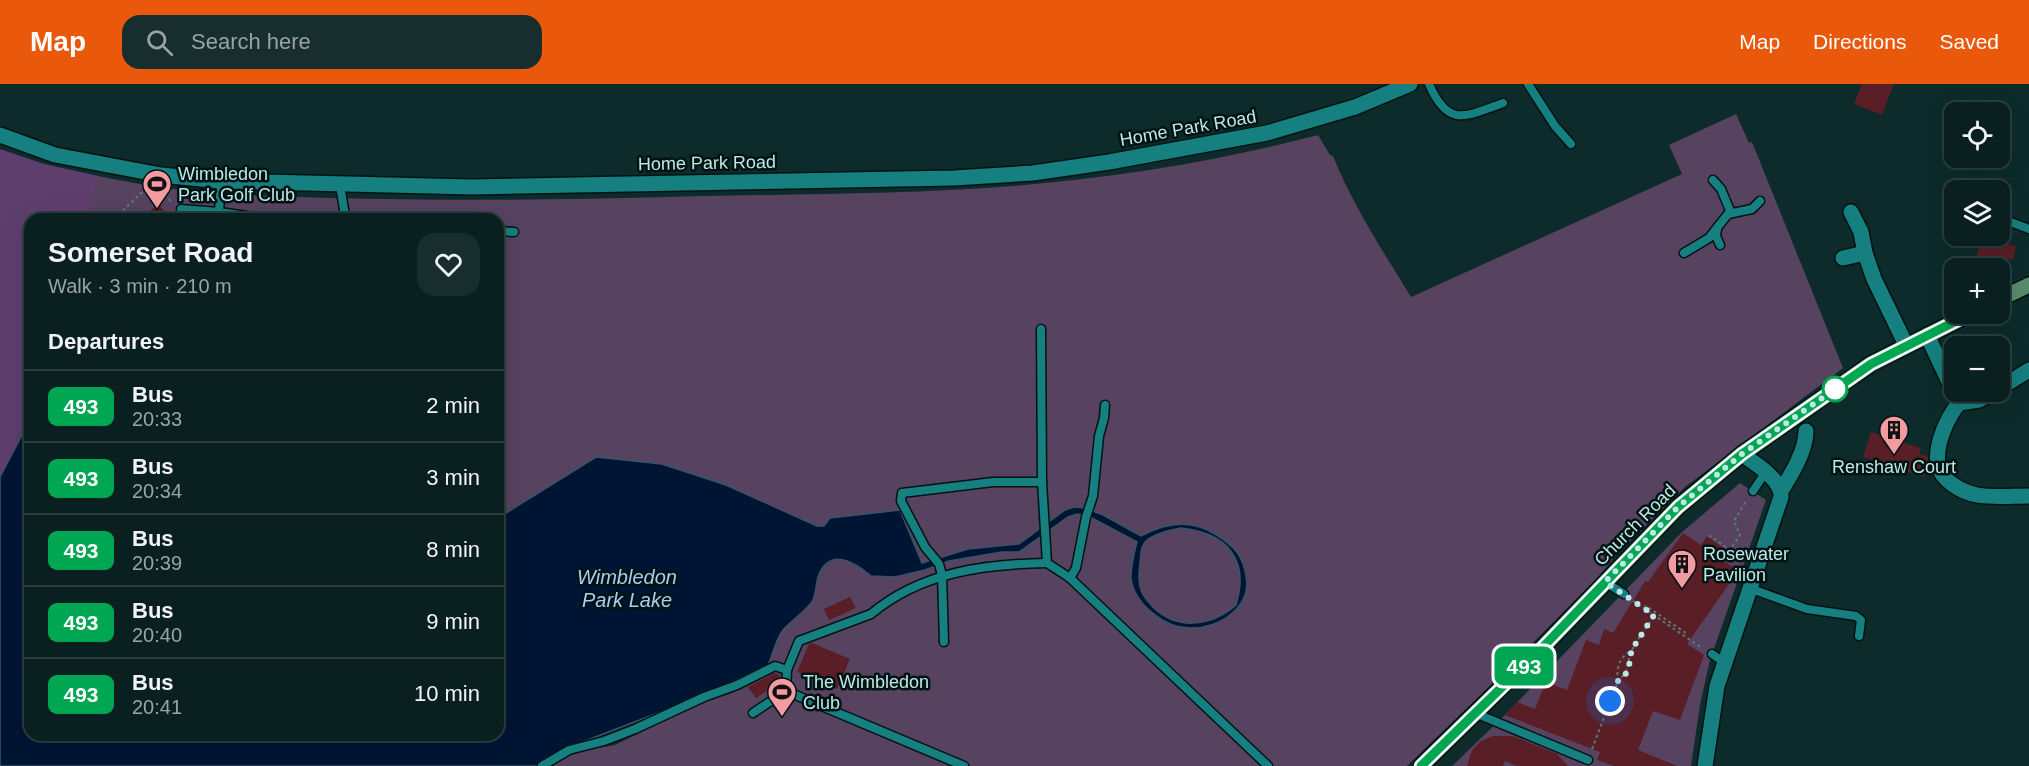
<!DOCTYPE html>
<meta charset="utf-8">
<style>
body{margin:0;font-family:Helvetica,sans-serif;background:#182d2d;color:#f1f3f6;height:100vh;display:flex;flex-direction:column;font-size:22px;white-space:nowrap}
*{box-sizing:border-box;margin:0}
p{font-size:20px;color:#99a3a5}
.icon{flex:none;width:33px;height:33px;fill:none;stroke:currentColor;stroke-width:2;stroke-linecap:round;stroke-linejoin:round}
.map{position:relative;flex:1;overflow:hidden}
.details{position:absolute;left:24px;top:129px;width:480px;height:528px;display:flex;flex-direction:column;background:#0a2020;border-radius:18px;box-shadow:0 6px 24px #0002,0 0 0 2px #2a3e3e}
.details>*{flex:none}
.badge{padding:0 12px;border-radius:9px;font-size:21px;line-height:39px}
.fabs{position:absolute;left:1944px;top:18px;display:grid;gap:12px}
.fabs a{display:grid;place-items:center;width:66px;height:66px;border-radius:12px;background:#0a2020;box-shadow:0 6px 24px #0002,0 0 0 2px #2a3e3e;font-size:30px}
.you{position:absolute;width:30px;height:30px;margin:-15px;border:4px solid #fff;border-radius:50%;background:#1a73e8;box-shadow:0 0 0 9px #1a73e833}
.map>.badge{position:absolute;translate:-50% -50%;box-shadow:0 0 0 3px #fff}
h2{padding:0 24px;font-size:22px;line-height:54px}
.round{display:grid;place-items:center;flex:none;width:63px;height:63px;border-radius:18px;background:#182d2d}
.summary{display:flex;align-items:center;justify-content:space-between;height:102px;padding:0 24px}
h1{font-size:28px;font-weight:700;line-height:45px}
ul{padding:0;list-style:none}
li{display:flex;align-items:center;gap:18px;height:72px;padding:0 24px;border-top:2px solid #2a3e3e}
li div{flex:1}
li b{display:block;font-size:22px}
li em{font-style:normal}
li .badge{min-width:66px;font-weight:700;text-align:center}
header{display:flex;align-items:center;gap:36px;box-sizing:border-box;height:84px;padding:0 30px;background:#ea580c;color:#fff}
header strong{font-size:28px}
nav{display:flex;gap:33px;margin-inline-start:auto;font-size:21px}
.search{width:420px;height:54px;background:#182d2d;display:flex;align-items:center;gap:15px;box-sizing:border-box;padding:0 21px;border-radius:18px;color:#99a3a5;font-size:22px}
.map>svg:first-child{display:block}
.green{fill:#574260}
.forest{fill:#5e3e6d}
.water{fill:#001534;stroke:#39546a;stroke-width:1.5;fill-rule:evenodd}
.building{fill:#591e26}
.lines{fill:none;stroke-linecap:round;stroke-linejoin:round}
.lane-casing{stroke:#001313;stroke-width:11}
.street-casing{stroke:#001313;stroke-width:18}
.secondary-casing{stroke:#001313;stroke-width:18}
.path{stroke:#577a7a;stroke-width:2;stroke-dasharray:3 3;stroke-linecap:butt}
.lane{stroke:#167f7f;stroke-width:8}
.street{stroke:#167f7f;stroke-width:15}
.secondary{stroke:#578c6b;stroke-width:15}
.line-casing{stroke:#fff;stroke-width:14}
.line{stroke:#00a651;stroke-width:9}
.walk{stroke:#bee8e7;stroke-width:6;stroke-dasharray:0 10.8}
.stop-dot{fill:#fff;stroke:#00a651;stroke-width:3}
.labels{text-anchor:middle;stroke-width:5;stroke-linejoin:round;paint-order:stroke}
.street-label{font-size:18px;fill:#bee8e7;stroke:#001313}
.poi-label{font-size:18px;fill:#bee8e7;stroke:#001313;text-anchor:start}
.water-label{font-size:20px;font-style:italic;fill:#aacbf5;stroke:#001313}
</style>
<header>
<strong>Map</strong>
<div class="search"><svg class="icon" aria-label="search" viewBox="0 0 24 24"><circle cx="10" cy="10" r="6"/><path d="M15 15l6 6"/></svg>Search here</div>
<nav><a>Map</a><a>Directions</a><a>Saved</a></nav>
</header>
<div class="map">
<svg width="2029" height="682" viewBox="0 0 2029 682">
<rect width="100%" height="100%" fill="#0d2b2b"/>
<g class="green">
<path d="M1736,30l13,29 3,-1 91,226 -158,119 -65,64 -22,26 -100,101 -91,88h-859l25,-14 42,-7 92,-46 24,-6 27,-15 10,-13 13,-33 32,-32 6,-27 5,-7 8,-5 11,-3 15,7 13,11 53,-6 -24,-60 -76,16h-7l-91,-41 -64,-21 -66,-7 -98,61v-299h-456l2,-55c50,12 101,22 152,28 45,4 90,4 135,6 112,3 223,2 335,-1 115,-3 232,-2 347,-11 102,-8 206,-25 305,-51l12,20 3,1c20,50 50,95 78,141l271,-123 -13,-29z"/>
<path d="M1740,399l26,17 -56,160 -10,45 -9,61h-239l53,-51 177,-183z"/>
</g>
<path class="forest" d="M0,65l44,15 54,12 -11,43h-57v203l-30,55z"/>
<path class="water" d="M29,338l1,313h468v-217l98,-61 66,7 64,21 91,41h7l6,-8 70,-8 22,53 46,-14 51,-5 46,-34 9,-3 11,1 18,7 38,21c24,-13 50,-17 74,-2 18,11 28,21 31,42 6,31 -27,53 -56,52 -25,0 -56,-24 -59,-50 0,-11 3,-25 6,-36l-47,-25 -13,-3 -9,3 -49,35h-17l-53,9 -24,9 -30,7 -24,-1c-16,-14 -42,-30 -53,1 -2,7 -2,16 -5,23 -5,9 -22,21 -30,30 -7,9 -10,24 -15,35l-66,31 -135,52 -31,18h-536v-289zM1181,444c46,5 69,31 55,77 -25,22 -60,26 -84,1 -5,-5 -11,-13 -12,-20 -2,-8 -1,-15 0,-23 1,-7 0,-16 6,-22 9,-8 24,-11 35,-13z"/>
<g class="building">
<path d="M1862,0h32l-12,31 -28,-11z"/>
<path d="M158,120l13,15h-30z"/>
<path d="M1982,153l34,9 -3,14 -9,-2 -15,10h-16z"/>
<path d="M1871,348l50,16 -2,6 9,2v7l-4,14 -61,-20z"/>
<path d="M1683,449l18,12 6,-9 19,14 -6,8 18,13 -51,73 17,11 -24,65 -27,-9 -15,39 39,16h-63l-17,-6 3,-8 -95,-37 12,-13 18,7 11,-27 21,8 19,-50 13,5 5,-16 9,4 32,-52 3,1z"/>
<path d="M850,513l6,11 -27,12 -5,-11z"/>
<path d="M812,559l38,16 -13,30 -40,-17 12,-28z"/>
<path d="M775,589l5,3v6l-24,16 -8,-11z"/>
<path d="M1493,652h20l44,18 11,12h-51l-12,-5 -2,5h-36l5,-16 9,-9z"/>
</g>
<g class="lines">
<g class="lane-casing">
<g id="lane">
<path d="M1429,0c19,44 36,33 74,19"/>
<path d="M1528,0l27,42 16,18"/>
<path d="M1713,96l8,9 10,24"/>
<path d="M221,97l-2,31 48,7"/>
<path d="M340,101l5,31"/>
<path d="M181,125l38,3"/>
<path d="M2000,134l29,11"/>
<path d="M329,135l16,-3 6,3"/>
<path d="M1717,145l-1,7 4,9"/>
<path d="M498,147l16,1"/>
<path d="M1684,169l25,-15 19,-24 24,-5 8,-8"/>
<path d="M1041,245l1,153 5,81 23,15 198,188"/>
<path d="M1753,407l12,-18"/>
<path d="M1070,494l6,-10 10,-51 7,-21 6,-60 5,-18 1,-13"/>
<path d="M1605,498l19,12"/>
<path d="M1749,504l58,21 49,7 5,4 -2,16"/>
<path d="M944,558l-2,-67 -3,-11 -14,-17 -24,-46 1,-8 91,-11h49"/>
<path d="M1712,570l13,9"/>
<path d="M753,629l33,-22"/>
<path d="M1475,629l113,47"/>
<path d="M542,682l27,-16 35,-9 31,-12 69,-32 33,-12 38,-19 12,4"/>
<path d="M964,682l-178,-75 1,-21 12,-29 72,-27c50,-42 114,-50 176,-51"/>
</g>
</g>
<g class="street-casing">
<g id="street">
<path d="M0,51l55,20 106,20 60,6 251,6 482,-9 79,-5 76,-11 158,-29 88,-26 55,-23"/>
<path d="M1851,128l10,20 4,21 9,26 32,66"/>
<path d="M1843,174l22,-5"/>
<path d="M1927,251l32,68c-12,15 -24,41 -21,61 3,17 24,28 39,31 16,3 35,1 52,1"/>
<path d="M2000,304l29,-18"/>
<path d="M1959,319l20,-3 15,-8"/>
<path d="M1781,407c10,-16 25,-40 25,-60"/>
<path d="M1705,682l12,-80 64,-189c1,-18 -26,-33 -39,-43"/>
</g>
</g>
<g class="secondary-casing">
<g id="secondary">
<path d="M2000,215l29,-14"/>
<path d="M1421,682l121,-118 136,-141 64,-53 129,-90 99,-50"/>
</g>
</g>
<g class="path">
<path d="M160,107l13,12"/>
<path d="M114,135l27,-26 18,-1"/>
<path d="M1709,453l1,-1 20,14 10,-15 -6,-14 12,-20"/>
<path d="M1633,517l69,47"/>
<path d="M1644,524l2,-2 40,27 -1,3"/>
<path d="M1618,597c-2,-12 1,-24 13,-30"/>
<path d="M1592,665l26,-68c13,-11 8,-21 15,-33 6,-12 15,-22 22,-33"/>
</g>
<use href="#lane" class="lane"/>
<use href="#street" class="street"/>
<use href="#secondary" class="secondary"/>
</g>
<g class="lines">
<g class="line-casing">
<path id="line" d="M1421,682l121,-118 136,-141 64,-53 129,-90 99,-50"/>
</g>
<use href="#line" class="line"/>
<path class="walk" d="M1610,617l8,-20 7,-5 6,-17v-8l23,-36 -49,-33 73,-75 64,-53 93,-65"/>
</g>
<defs>
<g id="stadium-pin" transform="scale(1.5)"><path d="M0 17L-7.5 6A9.5 9.5 0 1 1 7.5 6Z" fill="#f49aa1" stroke="#001313"/><path d="M0-5a6.5 5 0 1 0 0 10a6.5 5 0 1 0 0-10ZM-3.5-1.8h7v3.6h-7Z" fill="#111"/></g>
<g id="building-pin" transform="scale(1.5)"><path d="M0 17L-7.5 6A9.5 9.5 0 1 1 7.5 6Z" fill="#f49aa1" stroke="#001313"/><path d="M-4-6H4V6H1V3H-1V6H-4ZM-2.5-4.3h1.7v1.8h-1.7ZM.8-4.3h1.7v1.8H.8ZM-2.5-1h1.7V.8h-1.7ZM.8-1h1.7V.8H.8Z" fill="#111"/></g>
</defs>
<g fill-rule="evenodd">
<use href="#stadium-pin" x="157" y="100"/>
<use href="#building-pin" x="1894" y="346"/>
<use href="#building-pin" x="1682" y="480"/>
<use href="#stadium-pin" x="782" y="608"/>
</g>
<circle class="stop-dot" cx="1835" cy="305" r="12"/>
<g class="labels">
<g class="street-label">
<text transform="translate(1188 44) rotate(-10)" y="6">Home Park Road</text>
<text transform="translate(707 79) rotate(-1)" y="6">Home Park Road</text>
<text transform="translate(1635 441) rotate(-45)" y="6">Church Road</text>
</g>
<g class="poi-label">
<text x="178" y="96">Wimbledon<tspan x="178" dy="21">Park Golf Club</tspan></text>
<text x="1894" y="389" text-anchor="middle">Renshaw Court</text>
<text x="1703" y="476">Rosewater<tspan x="1703" dy="21">Pavilion</tspan></text>
<text x="803" y="604">The Wimbledon<tspan x="803" dy="21">Club</tspan></text>
</g>
<g class="water-label">
<text x="627" y="500">Wimbledon<tspan x="627" dy="23">Park Lake</tspan></text>
</g>
</g>
</svg>
<div class="fabs">
<a><svg class="icon" aria-label="locate" viewBox="0 0 24 24"><circle cx="12" cy="12" r="6"/><path d="M12 2v4M12 18v4M2 12h4M18 12h4"/></svg></a>
<a><svg class="icon" aria-label="layers" viewBox="0 0 24 24"><path d="M12 4l9 5-9 5-9-5zM3 14l9 5 9-5"/></svg></a>
<a>+</a>
<a>−</a>
</div>
<div class="you" style="left:1610px;top:617px"></div>
<b class="badge" style="left:1524px;top:582px;background:#00a651;color:#fff">493</b>
<section class="details">
<div class="summary"><div><h1>Somerset Road</h1><p>Walk · 3 min · 210 m</p></div><a class="round"><svg class="icon" aria-label="heart" viewBox="0 0 24 24"><path d="M12 20l-8-8c-3-5 5-10 8-4 3-6 11-1 8 4z"/></svg></a></div>
<h2>Departures</h2>
<ul>
<li><span class="badge" style="background:#00a651;color:#fff">493</span><div><b>Bus</b><p>20:33</p></div><em>2 min</em></li>
<li><span class="badge" style="background:#00a651;color:#fff">493</span><div><b>Bus</b><p>20:34</p></div><em>3 min</em></li>
<li><span class="badge" style="background:#00a651;color:#fff">493</span><div><b>Bus</b><p>20:39</p></div><em>8 min</em></li>
<li><span class="badge" style="background:#00a651;color:#fff">493</span><div><b>Bus</b><p>20:40</p></div><em>9 min</em></li>
<li><span class="badge" style="background:#00a651;color:#fff">493</span><div><b>Bus</b><p>20:41</p></div><em>10 min</em></li>
</ul>
</section>
</div>
